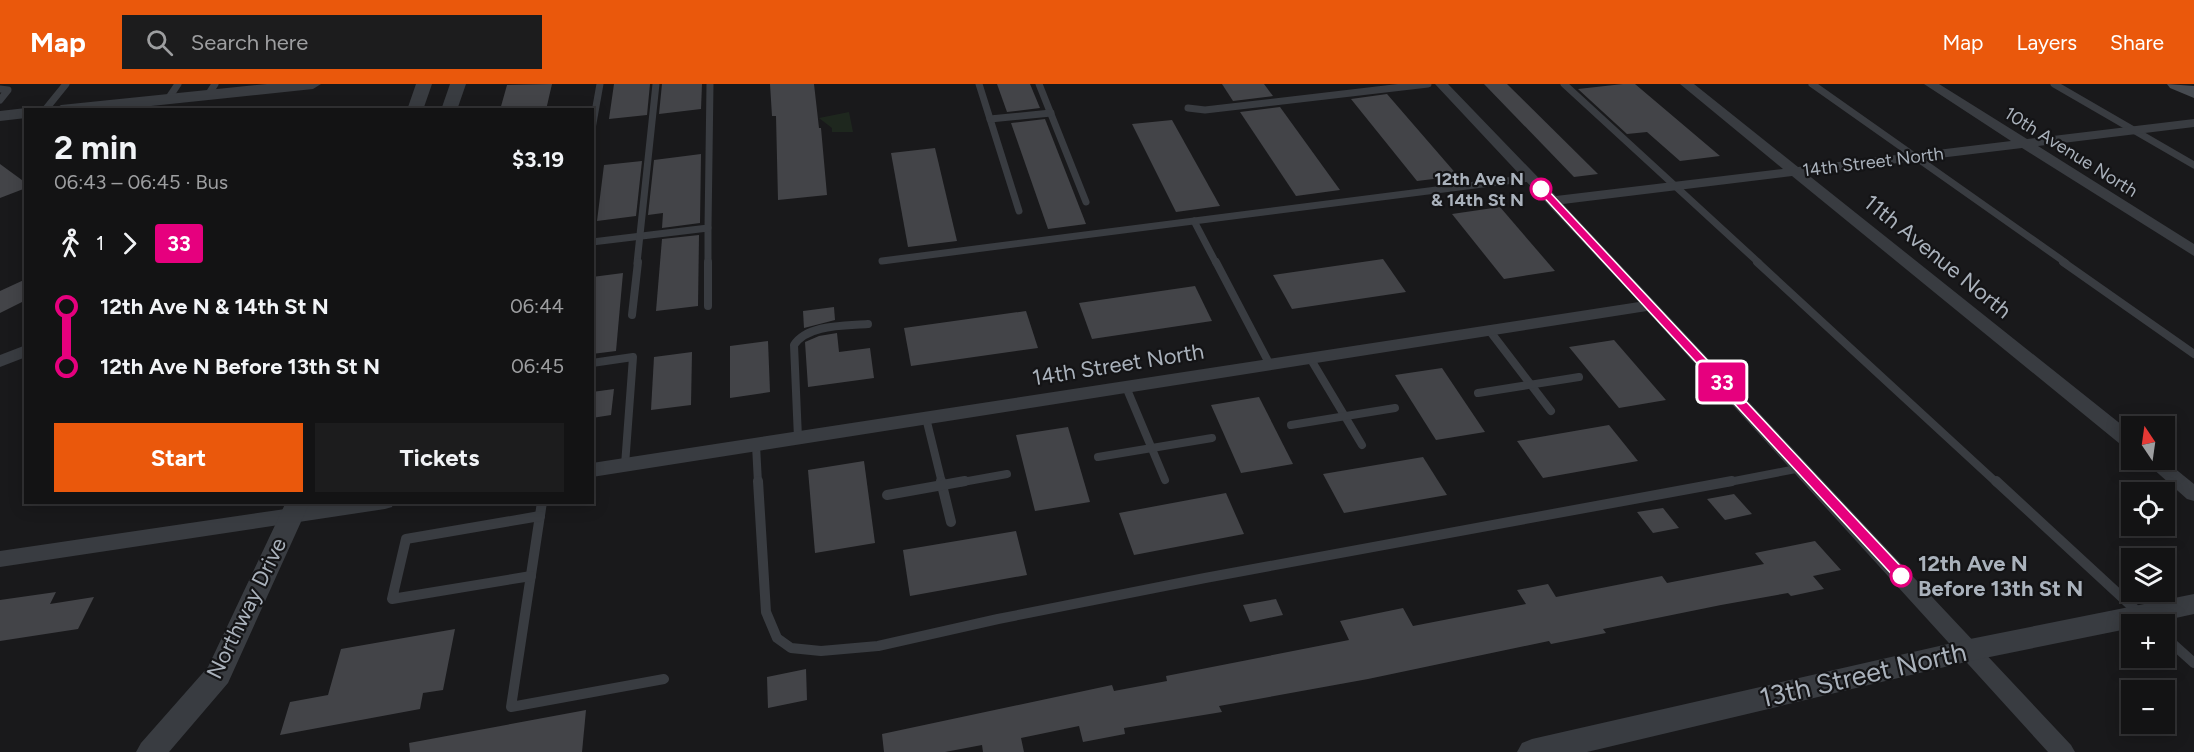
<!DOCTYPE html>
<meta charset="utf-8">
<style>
body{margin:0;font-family:Figtree,sans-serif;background:#1c1c1d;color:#f1f3f6;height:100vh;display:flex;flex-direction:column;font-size:22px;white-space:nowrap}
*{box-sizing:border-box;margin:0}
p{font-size:20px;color:#9d9ea0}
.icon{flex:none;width:33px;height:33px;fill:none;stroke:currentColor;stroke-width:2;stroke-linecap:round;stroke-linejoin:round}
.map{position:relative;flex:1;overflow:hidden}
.panel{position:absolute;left:24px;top:24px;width:570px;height:396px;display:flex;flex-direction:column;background:#131314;border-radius:0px;box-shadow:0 3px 15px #0003,0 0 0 2px #323234}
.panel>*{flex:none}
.badge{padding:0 12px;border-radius:4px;font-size:21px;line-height:39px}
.needle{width:39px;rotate:347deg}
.fabs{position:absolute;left:2121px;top:332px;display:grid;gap:12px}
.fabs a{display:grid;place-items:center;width:54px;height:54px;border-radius:0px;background:#131314;box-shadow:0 3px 15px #0003,0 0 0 2px #323234;font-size:30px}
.map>.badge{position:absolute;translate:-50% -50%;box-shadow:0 0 0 3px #fff}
.legs{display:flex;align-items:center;gap:9px;height:66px;padding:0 30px;font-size:20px}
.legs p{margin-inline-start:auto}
.overview{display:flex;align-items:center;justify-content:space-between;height:102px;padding:0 30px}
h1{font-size:33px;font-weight:700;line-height:45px}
.primary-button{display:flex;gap:12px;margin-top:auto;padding:12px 30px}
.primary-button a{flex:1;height:69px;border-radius:0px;background:#ea580c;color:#fff;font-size:24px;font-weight:700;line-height:69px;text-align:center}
.primary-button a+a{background:#1c1c1d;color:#f1f3f6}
ul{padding:0 30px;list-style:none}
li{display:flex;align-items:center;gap:21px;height:60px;font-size:22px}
li i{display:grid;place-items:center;width:9px;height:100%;margin:0 8px;background:currentColor}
li i::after{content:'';width:15px;height:15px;margin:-8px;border:4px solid;border-radius:50%;background:#131314}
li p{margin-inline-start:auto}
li:first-child i{background:linear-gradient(#0000 50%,currentColor 0)}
li:last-child i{background:linear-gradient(currentColor 50%,#0000 0)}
header{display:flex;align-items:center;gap:36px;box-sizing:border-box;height:84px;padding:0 30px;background:#ea580c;color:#fff}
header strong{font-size:28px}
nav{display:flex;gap:33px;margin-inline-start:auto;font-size:21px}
.search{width:420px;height:54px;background:#1c1c1d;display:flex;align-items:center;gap:15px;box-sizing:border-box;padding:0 21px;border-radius:0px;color:#9d9ea0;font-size:22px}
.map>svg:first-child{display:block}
.green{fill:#1e271e}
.building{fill:#434448}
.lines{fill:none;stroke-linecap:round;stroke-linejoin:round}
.service-far2{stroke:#393c41;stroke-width:7}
.service-far1{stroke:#393c41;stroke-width:8}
.service{stroke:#393c41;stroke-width:10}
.minor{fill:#393c41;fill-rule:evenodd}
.tertiary{fill:#393c41;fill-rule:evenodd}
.secondary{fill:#474b51;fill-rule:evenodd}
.line-1{fill:#e6007e;stroke:#fff;stroke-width:1.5}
.stop-1-dot{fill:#fff;stroke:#e6007e;stroke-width:3}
.labels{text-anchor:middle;stroke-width:4.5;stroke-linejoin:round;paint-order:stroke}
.far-street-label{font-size:18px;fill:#aab2bc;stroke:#141416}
.far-stop-label{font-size:18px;font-weight:bold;fill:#aab2bc;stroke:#141416;text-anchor:end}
.street-label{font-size:22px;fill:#aab2bc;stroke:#141416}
.stop-label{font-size:22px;font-weight:bold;fill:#aab2bc;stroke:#141416;text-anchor:start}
.near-street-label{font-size:27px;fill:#aab2bc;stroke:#141416}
</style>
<header>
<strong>Map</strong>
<div class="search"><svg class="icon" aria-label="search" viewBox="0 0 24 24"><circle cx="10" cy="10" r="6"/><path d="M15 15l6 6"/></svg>Search here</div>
<nav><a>Map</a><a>Layers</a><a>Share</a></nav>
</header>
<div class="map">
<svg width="2194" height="668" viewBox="0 0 2194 668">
<rect width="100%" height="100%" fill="#19191b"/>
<path class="green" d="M849,28l4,20h-21v-4l-13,-10z"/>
<g class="building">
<path d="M552,0l-6,26h-46l7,-25z"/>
<path d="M614,0h36l-3,31 -38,4z"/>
<path d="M662,0h40l-1,25 -42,5z"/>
<path d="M770,0h44l5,44h2l6,67 -49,5 -2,-84h-4z"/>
<path d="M997,0h33l10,24 -33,4z"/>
<path d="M1222,0h42l9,12 -40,5z"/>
<path d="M1484,0h23l91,90 -24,3z"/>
<path d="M1623,0h12l85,72 -40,5 -33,-29 -20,2 -49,-45z"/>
<path d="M1387,10l71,82 -41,5 -66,-82z"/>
<path d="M1280,23l60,83 -44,6 -56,-84z"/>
<path d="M1045,35l41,105 -38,5 -37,-106z"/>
<path d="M1172,36l48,86 -44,6 -44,-88z"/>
<path d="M935,64l22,93 -49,6 -17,-94z"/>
<path d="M701,70l-1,69 -38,5 1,-15 -15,2 6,-55z"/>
<path d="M642,77l-6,55 -39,5 7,-56z"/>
<path d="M0,80l26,19v5l-26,10z"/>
<path d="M1500,123l55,64 -51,8 -52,-65z"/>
<path d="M699,151l-1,71 -42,5 6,-72z"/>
<path d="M1383,175l23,33 -114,17 -19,-34z"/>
<path d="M623,189l-7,78 -24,3v-77z"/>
<path d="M26,195v21l-26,13v-22z"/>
<path d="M1195,202l17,35 -120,18 -13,-36z"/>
<path d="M834,223l1,13 -31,8 -1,-17z"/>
<path d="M1026,227l12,37 -127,18 -7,-38z"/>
<path d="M837,249l2,19 31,-4 4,30 -66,9 -3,-45 14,-6z"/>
<path d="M1614,256l52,60 -47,8 -50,-61z"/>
<path d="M768,257l2,51 -40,6v-52z"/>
<path d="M692,268l-1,53 -40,5 3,-53z"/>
<path d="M1442,284l43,64 -49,8 -41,-65z"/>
<path d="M614,305l-3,26 -19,3v-26z"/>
<path d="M1259,313l34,67 -52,9 -30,-68z"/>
<path d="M1609,341l29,36 -95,17 -26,-37z"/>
<path d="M1068,343l22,75 -55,9 -19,-76z"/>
<path d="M1423,373l24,38 -103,18 -21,-39z"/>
<path d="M864,377l11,82 -60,10 -7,-83z"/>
<path d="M1226,409l18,41 -110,21 -15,-42z"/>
<path d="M1734,410l18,20 -27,6 -18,-21z"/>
<path d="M1663,424l16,20 -26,5 -16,-21z"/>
<path d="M1016,447l11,44 -117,21 -7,-46z"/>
<path d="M1815,457l26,29 -28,6 11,13 -33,7 -3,-3 -67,12 -118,24 3,4 -55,11 -2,-3 -181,38 -149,27 3,6 -98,16 1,6 -42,8 -4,-16 -58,12 3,14h-41l-1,-7 -37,7h-61l-2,-18 230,-49 2,6 53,-10 -1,-5 183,-36 -9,-19 63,-13 10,18 113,-22 -9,-14 31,-6 8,13 106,-21 5,7 97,-19 -9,-11z"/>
<path d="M56,508l-6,12 44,-7 -16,32 -78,12v-41z"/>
<path d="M1276,515l7,16 -33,7 -7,-17z"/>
<path d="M455,545l-12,61 -20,3 -3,16 -140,26 10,-33 38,-7 13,-46z"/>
<path d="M806,585l1,31 -39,8 -1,-31z"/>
<path d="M586,626l-4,42h-172l-1,-9z"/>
</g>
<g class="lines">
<g class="service-far2">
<path d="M979,0l40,127"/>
<path d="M1039,0l47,118"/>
<path d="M1564,0l195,179"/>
<path d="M1812,0l254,179"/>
<path d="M2054,0l140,81"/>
<path d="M0,5l8,1 -8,10"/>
<path d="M208,11l7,-11"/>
<path d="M168,15l10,-15"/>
<path d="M1188,24l17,2 223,-26"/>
<path d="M45,26l21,-26"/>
<path d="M990,35l61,-6"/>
<path d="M592,45l8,-45"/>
<path d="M1194,137l22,42"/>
<path d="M708,144v35"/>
<path d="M592,158l116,-14 2,-144"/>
<path d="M882,177l648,-83"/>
<path d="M637,179l19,-179"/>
</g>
<g class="service-far1">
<path d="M708,178v44"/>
<path d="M1216,178l54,103"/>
<path d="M1757,178l240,221"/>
<path d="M2063,178l131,92"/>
<path d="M632,231l6,-53"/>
<path d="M1489,246l62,81"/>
<path d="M1310,274l52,87"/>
<path d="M592,279l41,-6 -8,108"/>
<path d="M1126,303l39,93"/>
<path d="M1478,309l101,-16"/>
<path d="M926,334l16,65"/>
<path d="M1291,341l104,-17"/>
<path d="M798,354l-4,-93c14,-21 51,-19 74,-21"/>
<path d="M756,361l2,38"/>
<path d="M1098,373l114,-19"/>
<path d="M957,399l50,-9"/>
<path d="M1724,399l77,-15"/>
</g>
<g class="service">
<path d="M758,397l8,131 11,26 14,10 30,3 57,-5 120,-27 207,-41 527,-97"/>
<path d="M941,397l10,41"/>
<path d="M1996,397l155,143"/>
<path d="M887,411l78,-14"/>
<path d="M542,418l-31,205 153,-28"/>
<path d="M531,492l-139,23 14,-60 134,-23"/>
<path d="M2164,552l30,27"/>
</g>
<g class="minor">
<path d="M1435,0h13l108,112 227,-27 -103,-85h14l104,83 213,-26 -87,-57h15l88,55 167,-20v8l-156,19 156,98v12l-172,-108 -215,26 325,259v16l-7,-1 -333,-272 -229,28 508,541 4,7h-27l-401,-441 -1055,166v-14l1047,-161z"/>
<path d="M26,261v12l-26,10v-12z"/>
<path d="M2142,375h21l31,25v17l-7,-2z"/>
<path d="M333,418h61l-2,5 -7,2 -385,58v-16z"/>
</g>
<g class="tertiary">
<path d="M267,0h54l-8,5 -200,21h-60l8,-5z"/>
<path d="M416,0h16l-9,26h-16z"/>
<path d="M450,0h16l-9,26h-16z"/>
<path d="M26,24l6,2h-6v8l-26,3v-10z"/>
<path d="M286,418h24l-82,181 -59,69h-33l5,-9 67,-76z"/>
<path d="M2194,510v20l-46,10h-16v4l-162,33 -383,91h-70l5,-9 10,-4 438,-100z"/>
</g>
<path class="secondary" d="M2167,0l27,2v12l-24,-10z"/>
</g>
<path class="line-1" d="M1538,103h7l361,385 2,4 -2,3h-10l-358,-388z"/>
<g class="stop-1-dot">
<circle cx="1541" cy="105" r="10"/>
<circle cx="1901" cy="492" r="10"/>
</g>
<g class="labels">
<g class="far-street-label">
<text transform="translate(2071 68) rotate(32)" y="6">10th Avenue North</text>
<text transform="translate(1873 78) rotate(-7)" y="6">14th Street North</text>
</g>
<g class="far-stop-label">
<text x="1524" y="101">12th Ave N<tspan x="1524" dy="21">&amp; 14th St N</tspan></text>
</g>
<g class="street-label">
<text transform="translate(1938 172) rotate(39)" y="8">11th Avenue North</text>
<text transform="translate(1118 280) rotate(-9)" y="8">14th Street North</text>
<text transform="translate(246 524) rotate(-64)" y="8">Northway Drive</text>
</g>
<g class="stop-label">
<text x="1918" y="487">12th Ave N<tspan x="1918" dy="25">Before 13th St N</tspan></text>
</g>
<g class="near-street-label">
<text transform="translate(1863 591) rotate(-13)" y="9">13th Street North</text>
</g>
</g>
</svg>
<div class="fabs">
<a><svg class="needle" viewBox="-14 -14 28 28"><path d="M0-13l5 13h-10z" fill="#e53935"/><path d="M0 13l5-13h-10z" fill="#9d9ea0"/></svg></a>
<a><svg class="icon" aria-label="locate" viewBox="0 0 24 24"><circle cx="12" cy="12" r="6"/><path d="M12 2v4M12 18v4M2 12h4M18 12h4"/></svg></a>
<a><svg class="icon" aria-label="layers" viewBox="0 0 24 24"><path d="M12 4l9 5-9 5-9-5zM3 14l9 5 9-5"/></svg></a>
<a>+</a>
<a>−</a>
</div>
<b class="badge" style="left:1722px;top:298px;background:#e6007e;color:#fff">33</b>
<section class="panel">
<div class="overview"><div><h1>2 min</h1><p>06:43 – 06:45 · Bus</p></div><b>$3.19</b></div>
<div class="legs"><svg class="icon" aria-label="walk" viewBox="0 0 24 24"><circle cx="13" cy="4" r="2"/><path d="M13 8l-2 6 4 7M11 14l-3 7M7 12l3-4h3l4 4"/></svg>1<svg class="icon" aria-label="forward" viewBox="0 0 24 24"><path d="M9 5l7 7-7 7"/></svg><b class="badge" style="background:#e6007e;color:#fff">33</b></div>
<ul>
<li><i style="color:#e6007e"></i><b>12th Ave N &amp; 14th St N</b><p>06:44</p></li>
<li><i style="color:#e6007e"></i><b>12th Ave N Before 13th St N</b><p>06:45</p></li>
</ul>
<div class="primary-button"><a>Start</a><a>Tickets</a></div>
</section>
</div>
